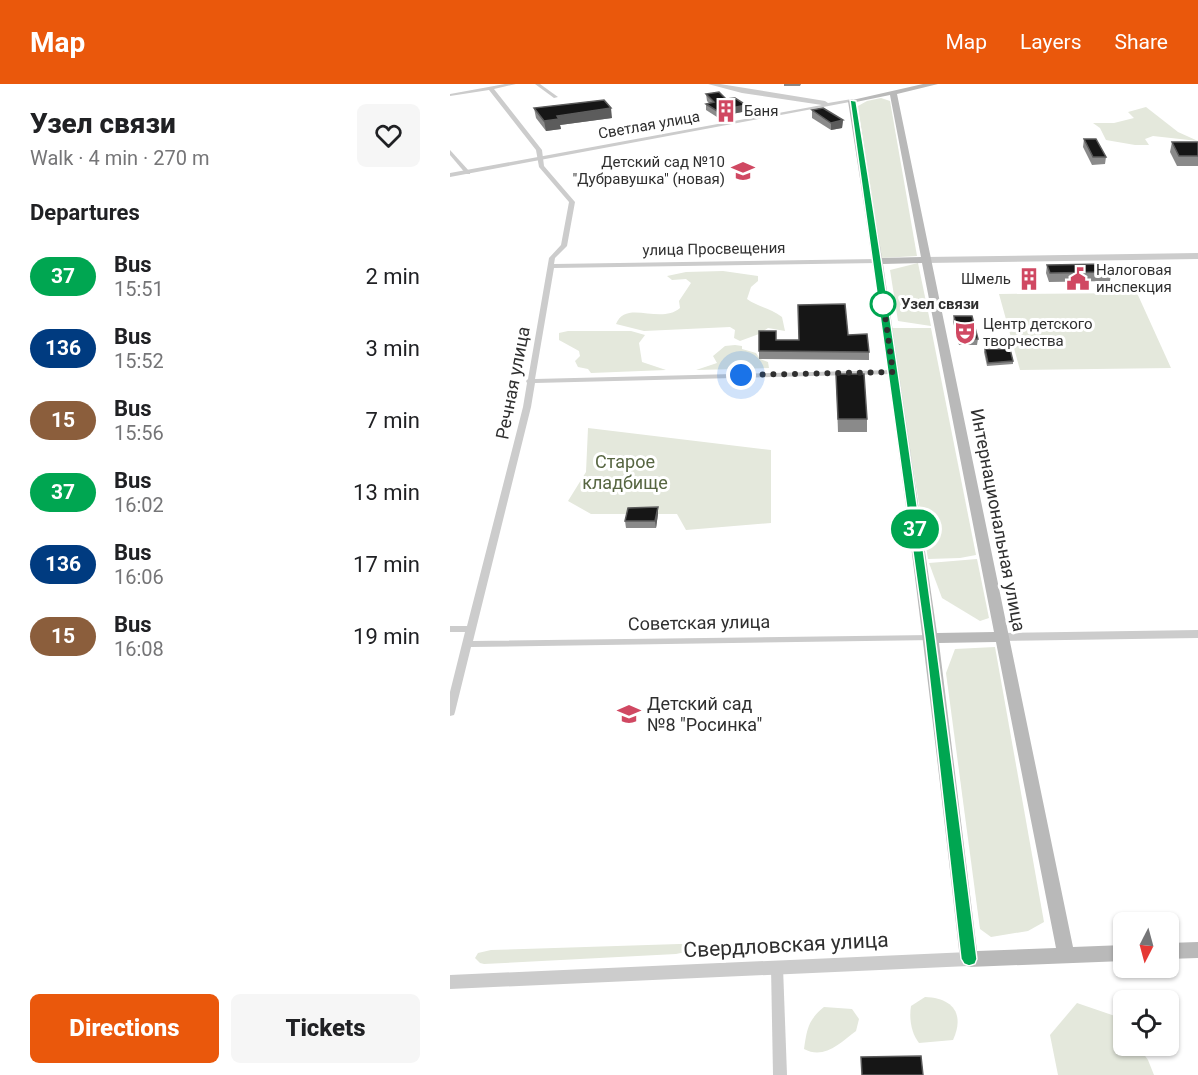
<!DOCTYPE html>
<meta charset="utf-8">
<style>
body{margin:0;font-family:Roboto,sans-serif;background:#f6f6f6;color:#202124;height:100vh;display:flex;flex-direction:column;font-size:22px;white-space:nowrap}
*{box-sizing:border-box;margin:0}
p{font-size:20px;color:#757577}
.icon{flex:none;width:33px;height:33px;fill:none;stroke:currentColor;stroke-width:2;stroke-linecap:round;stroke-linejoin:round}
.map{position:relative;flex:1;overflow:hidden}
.drawer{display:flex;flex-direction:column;background:#fff;width:450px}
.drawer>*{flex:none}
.badge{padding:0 12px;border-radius:20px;font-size:21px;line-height:39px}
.needle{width:39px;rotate:186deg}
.fabs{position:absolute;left:663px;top:828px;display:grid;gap:12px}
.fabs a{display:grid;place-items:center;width:66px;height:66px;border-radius:9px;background:#fff;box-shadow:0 2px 4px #0004;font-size:30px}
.you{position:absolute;width:30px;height:30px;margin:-15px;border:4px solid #fff;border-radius:50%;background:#1a73e8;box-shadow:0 0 0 9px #1a73e833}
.map>.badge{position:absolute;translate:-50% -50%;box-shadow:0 0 0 3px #fff}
h2{padding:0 30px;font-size:22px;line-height:54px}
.round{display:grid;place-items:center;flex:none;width:63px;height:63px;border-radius:9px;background:#f6f6f6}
.overview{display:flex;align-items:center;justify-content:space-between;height:102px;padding:0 30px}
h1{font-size:28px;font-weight:800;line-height:45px}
.primary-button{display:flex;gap:12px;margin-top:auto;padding:12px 30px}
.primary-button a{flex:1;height:69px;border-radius:9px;background:#ea580c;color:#fff;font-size:24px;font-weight:800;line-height:69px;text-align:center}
.primary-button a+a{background:#f6f6f6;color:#202124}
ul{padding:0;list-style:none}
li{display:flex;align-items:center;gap:18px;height:72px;padding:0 30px}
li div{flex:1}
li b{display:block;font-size:22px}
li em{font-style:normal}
li .badge{min-width:66px;font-weight:700;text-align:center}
header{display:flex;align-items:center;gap:36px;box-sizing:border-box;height:84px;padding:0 30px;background:#ea580c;color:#fff}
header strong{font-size:28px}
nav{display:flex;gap:33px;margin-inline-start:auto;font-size:21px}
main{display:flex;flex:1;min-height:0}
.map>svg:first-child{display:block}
.green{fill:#e4e8dc}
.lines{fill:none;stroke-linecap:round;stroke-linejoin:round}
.minor{fill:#ccc;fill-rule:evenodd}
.tertiary{fill:#ccc;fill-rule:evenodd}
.secondary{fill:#b9b9b9;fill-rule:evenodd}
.wall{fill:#8a8a8a}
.shaded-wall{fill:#5c5c5c}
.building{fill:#161616;stroke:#5c5c5c;stroke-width:1.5}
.line{fill:#00a651;stroke:#fff;stroke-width:1.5}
.walk{stroke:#2f2f2f;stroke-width:6;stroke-dasharray:0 10.8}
.stop-dot{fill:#fff;stroke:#00a651;stroke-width:3}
.labels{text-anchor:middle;stroke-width:6;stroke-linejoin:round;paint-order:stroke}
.far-poi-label{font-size:15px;fill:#2f2f2f;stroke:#fff;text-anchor:start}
.far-street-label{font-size:15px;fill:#2f2f2f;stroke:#fff}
.far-stop-label{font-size:15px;font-weight:bold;fill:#2f2f2f;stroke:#fff;text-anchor:start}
.street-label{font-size:18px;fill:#2f2f2f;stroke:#fff}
.park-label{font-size:18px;fill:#576642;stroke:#fff}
.poi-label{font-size:18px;fill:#2f2f2f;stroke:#fff;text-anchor:start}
.near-street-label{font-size:21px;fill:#2f2f2f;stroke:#fff}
</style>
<header>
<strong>Map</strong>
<nav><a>Map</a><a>Layers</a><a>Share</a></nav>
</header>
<main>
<section class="drawer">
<div class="overview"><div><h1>Узел связи</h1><p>Walk · 4 min · 270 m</p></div><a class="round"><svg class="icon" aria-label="heart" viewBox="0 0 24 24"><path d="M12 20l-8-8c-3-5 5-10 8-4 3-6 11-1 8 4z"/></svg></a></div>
<h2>Departures</h2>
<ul>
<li><span class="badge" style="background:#00a651;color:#fff">37</span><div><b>Bus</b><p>15:51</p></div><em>2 min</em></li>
<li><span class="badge" style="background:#003b80;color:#fff">136</span><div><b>Bus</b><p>15:52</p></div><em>3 min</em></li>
<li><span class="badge" style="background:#8b5e3c;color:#fff">15</span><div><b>Bus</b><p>15:56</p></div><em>7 min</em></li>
<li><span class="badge" style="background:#00a651;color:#fff">37</span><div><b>Bus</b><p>16:02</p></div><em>13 min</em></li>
<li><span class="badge" style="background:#003b80;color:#fff">136</span><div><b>Bus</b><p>16:06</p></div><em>17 min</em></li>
<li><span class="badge" style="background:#8b5e3c;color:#fff">15</span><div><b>Bus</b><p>16:08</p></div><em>19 min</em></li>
</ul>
<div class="primary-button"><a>Directions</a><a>Tickets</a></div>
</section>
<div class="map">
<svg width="748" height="991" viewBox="0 0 748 991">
<rect width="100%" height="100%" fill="#fff"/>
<g class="green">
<path d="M431,14l9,3 27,155 -36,2 -3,-15 -20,-137 9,-5z"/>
<path d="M696,23l32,25 20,9 -45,-5 -8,3 4,6h-14l-29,-5 -6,-12 -7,-5h21l20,-5 -6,-6z"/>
<path d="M468,179l13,63 -33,-5 -8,-51z"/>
<path d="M273,187l35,5v5l-7,6 -4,12c11,8 24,9 35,18l3,14 -17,-3 -9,6 -19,7 -6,-3 1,-8 -5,-3 -86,4 -28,-7c10,-25 44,1 64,-16l-1,-7 12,-18 -5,-4 -14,1 -5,-4 19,-4z"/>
<path d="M687,209l34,75 -151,2 -21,-76z"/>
<path d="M440,244h41l45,227 -16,3 -32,1z"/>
<path d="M118,247h63l14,4 -6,8 3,19 24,8 -75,3 -3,-4 -10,-2 -3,-6 5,-5 -1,-5 -20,-11v-7z"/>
<path d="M285,261l7,1v3l14,4 4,6 8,3 1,6 -73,2 21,-7 -4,-7 12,-10z"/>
<path d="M138,344l183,22v73l-85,7 -9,-16h-86l-23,-13 18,-29z"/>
<path d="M527,475l12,59 -9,3 -38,-23 -13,-35z"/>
<path d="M545,563l49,275 -16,9 -37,6 -11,-8 -34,-256 9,-24z"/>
<path d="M229,860h8l3,7 -14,3 -192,10 -4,-1 -5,-5 3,-5 13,-3z"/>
<path d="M475,913c28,1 40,17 28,43l-34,3c-8,-10 -10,-25 -8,-37z"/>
<path d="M627,919l38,13 8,11 1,19h14l10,14 6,15h-96l-8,-40z"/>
<path d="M374,923l28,2 7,10 -3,12c-16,12 -32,29 -52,18 3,-20 4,-29 20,-42z"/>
</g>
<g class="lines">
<g class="minor">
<path d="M55,0h11l-22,5 48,61 2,16 31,36 -8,44 -12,12 -1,6 324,-5 3,2 -3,2 -324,5 -19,111 358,-9 4,2 -4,2 -358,9 -4,24 -58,234 458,-6 5,3 -2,2 -463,7 -16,65 -1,3 -4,1v-24l15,-60h-15v-6h17l56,-219 4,-24 -1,-2 2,-2 21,-121 12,-13 8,-43 -30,-35 -3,-17 -47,-60 -39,6v-2z"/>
<path d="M85,0h5l18,13 -4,1z"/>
<path d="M0,66l20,22v2h-4l-16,-19z"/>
<path d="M327,878l4,1 2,4 4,108h-14l-2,-108 2,-4z"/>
</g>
<g class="tertiary">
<path d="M258,0h12l105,17 3,2 24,-4 3,2 -405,76v-4l372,-68 -80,-12z"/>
<path d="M748,169v6l-273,4 -4,-3 4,-3z"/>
<path d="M748,546v8l-197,3 -6,-4 6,-4z"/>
<path d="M519,868l6,2 2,5 -2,5 -6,2 -519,23v-14z"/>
</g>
<g class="secondary">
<path d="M473,0h15l-41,10 176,853 51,-2v16l-155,6 -6,-3 -3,-5c-32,-287 -67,-573 -112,-858zM440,11l31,162 -39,1 -26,-156zM472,179l72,369 -57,1 -54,-369zM546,558l60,306 -79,3 -38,-308z"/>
<path d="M748,858v16l-30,1v-16z"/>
</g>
</g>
<g class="wall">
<path d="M334,0h17l-1,2h-16z"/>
<path d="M256,10l20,5 21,12 -30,6 -11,-7v-6l3,-1 -2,-2z"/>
<path d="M84,24l78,10 -52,7 1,4 -15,2 -10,-13z"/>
<path d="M362,26l31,10 -1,8 -11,2 -19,-12z"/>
<path d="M634,55l22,18 -1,7 -13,1 -9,-18z"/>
<path d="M722,58h26v24h-21l-7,-14z"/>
<path d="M597,181l64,7 -1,9 -61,1 -3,-9z"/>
<path d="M504,232l24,23 -1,6h-18l-6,-23z"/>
<path d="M309,247l17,9h23l49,-5 21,17v8l-110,-1z"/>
<path d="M535,265l28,12v3l-26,2 -3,-14z"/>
<path d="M386,290l31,45v13h-29z"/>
<path d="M208,423v7l-2,14h-30l-1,-7z"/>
</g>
<g class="shaded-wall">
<path d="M296,21l1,6 -30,6v-6z"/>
<path d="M161,24l1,10 -52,7 1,4 -15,2 -2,-10 13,-5z"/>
<path d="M393,36l-1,8 -11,2v-7z"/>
<path d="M208,423v7l-2,14 -1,-7z"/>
</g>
<g class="building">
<path d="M269,8l7,7 9,-1 11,7 -29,6 -11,-7 8,-2 -8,-8z"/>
<path d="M154,16l7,8 -54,8 2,3 -15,2 -10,-13z"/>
<path d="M373,24l20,12 -12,3 -19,-13z"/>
<path d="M634,55h12l10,18h-13z"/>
<path d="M722,58h26v14h-19z"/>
<path d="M657,180l4,8 -61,1 -3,-8z"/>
<path d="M395,220l3,31 19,-1 2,18 -110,-1v-20h17v9h23l-1,-35z"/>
<path d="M504,232h18l6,23h-19z"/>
<path d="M535,265h25l3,12 -25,2z"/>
<path d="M386,290h28l3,45h-29z"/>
<path d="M208,423l-3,14h-30l3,-13z"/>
<path d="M471,972l2,19h-61l-1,-18z"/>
</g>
<path class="line" d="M400,16l6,1c47,285 85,571 121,858l-2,5 -6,2 -5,-2 -3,-5 -36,-321z"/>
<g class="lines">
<path class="walk" d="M291,291l152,-3 -11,-78 1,10"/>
</g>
<defs>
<g id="building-bare" transform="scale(1.8)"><path d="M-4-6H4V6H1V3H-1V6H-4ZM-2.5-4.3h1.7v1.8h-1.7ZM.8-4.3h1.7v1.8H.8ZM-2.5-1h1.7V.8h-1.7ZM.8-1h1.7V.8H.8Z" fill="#d04862" stroke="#fff" stroke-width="2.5" paint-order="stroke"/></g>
<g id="school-bare" transform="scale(1.8)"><path d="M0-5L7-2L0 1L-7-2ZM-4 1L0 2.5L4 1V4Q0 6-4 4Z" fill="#d04862" stroke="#fff" stroke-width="2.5" paint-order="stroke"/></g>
<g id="civic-bare" transform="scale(1.8)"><path d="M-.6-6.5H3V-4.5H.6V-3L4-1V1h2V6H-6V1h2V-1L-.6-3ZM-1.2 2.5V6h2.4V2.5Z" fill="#d04862" stroke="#fff" stroke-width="2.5" paint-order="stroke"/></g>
<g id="theatre-bare" transform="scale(1.8)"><path d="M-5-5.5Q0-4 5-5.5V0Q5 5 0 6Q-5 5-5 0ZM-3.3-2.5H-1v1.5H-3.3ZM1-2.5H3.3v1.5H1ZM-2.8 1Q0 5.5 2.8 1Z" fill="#d04862" stroke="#fff" stroke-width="2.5" paint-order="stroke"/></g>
</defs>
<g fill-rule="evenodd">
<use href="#building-bare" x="276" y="27"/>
<use href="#school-bare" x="293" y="87"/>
<use href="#building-bare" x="579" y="195"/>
<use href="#civic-bare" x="628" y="195"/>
<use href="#theatre-bare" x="515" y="249"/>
<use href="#school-bare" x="179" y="630"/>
</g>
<circle class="stop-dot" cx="433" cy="220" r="12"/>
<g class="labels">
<g class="far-poi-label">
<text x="294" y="32">Баня</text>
<text x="275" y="83" text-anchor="end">Детский сад №10<tspan x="275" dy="17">"Дубравушка" (новая)</tspan></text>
<text x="646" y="191">Налоговая<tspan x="646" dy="17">инспекция</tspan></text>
<text x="561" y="200" text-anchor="end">Шмель</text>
<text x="533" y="245">Центр детского<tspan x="533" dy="17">творчества</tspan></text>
</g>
<g class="far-street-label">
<text transform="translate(199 41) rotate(-10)" y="5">Светлая улица</text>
<text transform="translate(264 165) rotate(-1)" y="5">улица Просвещения</text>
</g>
<g class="far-stop-label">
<text x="451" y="225">Узел связи</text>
</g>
<g class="street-label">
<text transform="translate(63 299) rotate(-79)" y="6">Речная улица</text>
<text transform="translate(548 436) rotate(79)" y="6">Интернациональная улица</text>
<text transform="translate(249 539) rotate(-1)" y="6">Советская улица</text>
</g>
<g class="park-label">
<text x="175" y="384">Старое<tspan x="175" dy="21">кладбище</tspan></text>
</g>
<g class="poi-label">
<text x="197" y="626">Детский сад<tspan x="197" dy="21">№8 "Росинка"</tspan></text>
</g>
<g class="near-street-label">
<text transform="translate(336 861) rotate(-3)" y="7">Свердловская улица</text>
</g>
</g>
</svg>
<div class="fabs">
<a><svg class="needle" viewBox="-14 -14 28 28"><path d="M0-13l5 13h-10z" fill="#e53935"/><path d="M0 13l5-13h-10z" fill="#757577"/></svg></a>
<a><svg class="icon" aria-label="locate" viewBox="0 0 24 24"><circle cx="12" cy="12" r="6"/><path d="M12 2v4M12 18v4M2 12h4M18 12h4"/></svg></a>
</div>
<div class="you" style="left:291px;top:291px"></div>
<b class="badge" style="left:465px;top:445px;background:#00a651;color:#fff">37</b>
</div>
</main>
